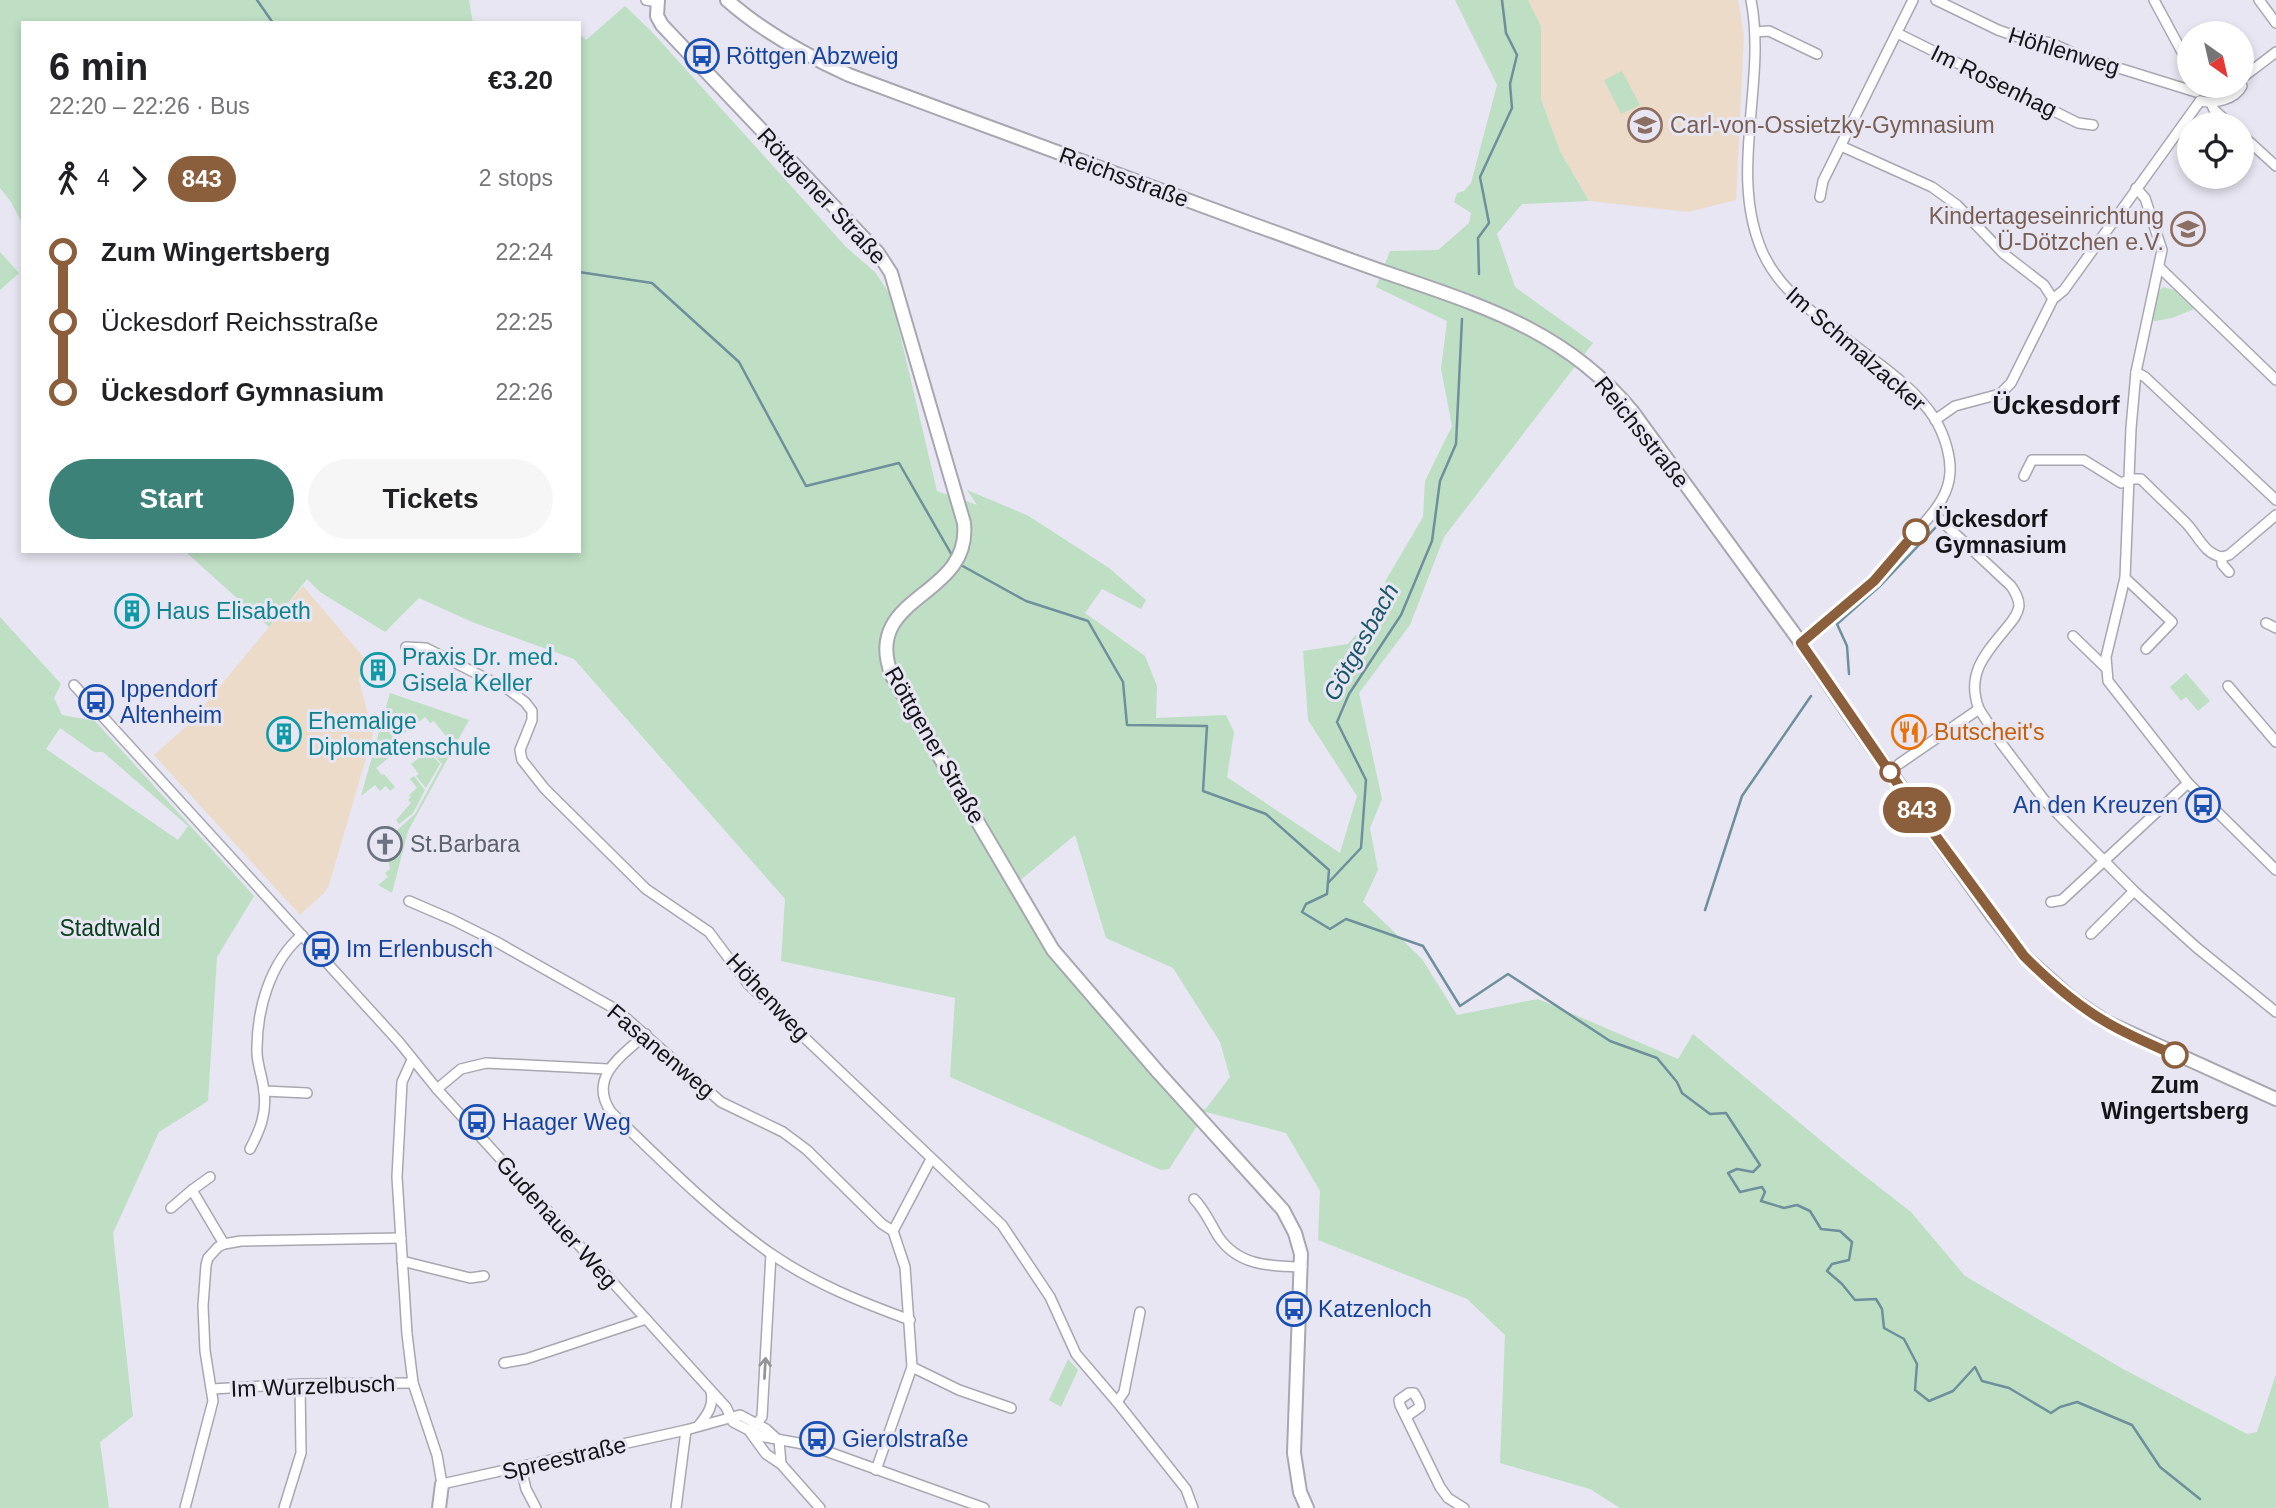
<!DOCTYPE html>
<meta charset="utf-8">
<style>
body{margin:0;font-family:Helvetica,sans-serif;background:#f6f6f6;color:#202124;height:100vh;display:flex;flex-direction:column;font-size:26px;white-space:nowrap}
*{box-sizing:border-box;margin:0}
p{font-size:23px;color:#757577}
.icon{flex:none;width:38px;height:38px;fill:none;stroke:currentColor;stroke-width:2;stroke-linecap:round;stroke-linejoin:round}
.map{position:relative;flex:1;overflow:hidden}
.details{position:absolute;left:21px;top:21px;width:560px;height:532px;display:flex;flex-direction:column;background:#fff;border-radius:0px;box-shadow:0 4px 10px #0003}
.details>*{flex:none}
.badge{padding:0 14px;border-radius:23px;font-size:24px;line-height:46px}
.needle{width:46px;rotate:146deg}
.fabs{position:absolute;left:2177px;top:21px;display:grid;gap:14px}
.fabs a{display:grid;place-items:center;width:77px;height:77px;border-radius:50%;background:#fff;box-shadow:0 4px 10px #0003;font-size:35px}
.map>.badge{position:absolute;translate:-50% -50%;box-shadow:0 0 0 4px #fff}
.legs{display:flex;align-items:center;gap:10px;height:77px;padding:0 28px;font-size:23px}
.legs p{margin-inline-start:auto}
.headline{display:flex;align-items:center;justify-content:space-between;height:119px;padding:0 28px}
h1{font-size:38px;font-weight:700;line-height:52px}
.button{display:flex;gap:14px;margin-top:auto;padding:14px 28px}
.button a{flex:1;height:80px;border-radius:42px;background:#3c8279;color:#fff;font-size:28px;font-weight:700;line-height:80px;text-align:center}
.button a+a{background:#f6f6f6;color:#202124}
ul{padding:0 28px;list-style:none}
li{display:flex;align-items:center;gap:24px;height:70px;font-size:26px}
li i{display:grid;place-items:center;width:10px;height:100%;margin:0 9px;background:currentColor}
li i::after{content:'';width:18px;height:18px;margin:-9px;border:5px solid;border-radius:50%;background:#fff}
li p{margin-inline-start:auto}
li:first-child i{background:linear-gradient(#0000 50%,currentColor 0)}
li:last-child i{background:linear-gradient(currentColor 50%,#0000 0)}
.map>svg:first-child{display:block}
.education{fill:#ecdbc9}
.green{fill:#bedfc4;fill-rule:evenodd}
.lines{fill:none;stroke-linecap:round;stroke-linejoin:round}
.stream{stroke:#6f8f9d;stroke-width:2.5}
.street-casing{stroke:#a8a7b1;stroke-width:12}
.secondary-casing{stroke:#a8a7b1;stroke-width:16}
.street{stroke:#fff;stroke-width:9}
.secondary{stroke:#fff;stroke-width:12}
.oneway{stroke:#959597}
.line-1-casing{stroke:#fff;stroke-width:16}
.line-1{stroke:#8b5e3c;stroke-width:10}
.stop-1-dot{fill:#fff;stroke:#8b5e3c;stroke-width:3.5}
.labels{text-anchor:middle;stroke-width:6;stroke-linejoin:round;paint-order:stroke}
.street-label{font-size:23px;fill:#141317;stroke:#e7e6f2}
.transit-label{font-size:23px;fill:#164399;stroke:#e7e6f2;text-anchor:start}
.education-label{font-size:23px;fill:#785e54;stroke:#e7e6f2;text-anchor:start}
.stop-label{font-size:23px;font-weight:bold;fill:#141317;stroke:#e7e6f2;text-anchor:start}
.culture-label{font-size:23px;fill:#0d838f;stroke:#e7e6f2;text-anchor:start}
.food-label{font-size:23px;fill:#c56008;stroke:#e7e6f2;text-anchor:start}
.worship-label{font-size:23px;fill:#5b616d;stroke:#e7e6f2;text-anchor:start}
.park-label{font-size:23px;fill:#08411c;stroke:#e7e6f2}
.water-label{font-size:24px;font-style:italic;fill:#1a566a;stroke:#e7e6f2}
.quarter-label{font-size:26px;font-weight:bold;fill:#141317;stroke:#e7e6f2}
</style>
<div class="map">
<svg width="2276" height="1508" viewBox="0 0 2276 1508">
<rect width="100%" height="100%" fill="#e7e6f2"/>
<g class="education">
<path d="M1528,0h210l6,35 -8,165 -48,12 -99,-11 -29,-50 -19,-52v-73z"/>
<path d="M303,586l62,73 -6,21 14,54 -44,151 -4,7 -25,23 -146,-160 34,-30z"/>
</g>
<g class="green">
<path d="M0,0h469l4,23h-450v202l-12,-23 -11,-14z"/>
<path d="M1455,0h73l13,26v73l19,52 29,50 -67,3 -25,30 18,53 78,56 -149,194 -34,88 -51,68 23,106 -12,29 8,42 -15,32 59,57 35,56 81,-16 140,60 15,-25 150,125 68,53 54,64 158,93 124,65 10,-2 19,-58v134h-656l-30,-19 -90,-26 5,-128 -38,-36 -149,-59 2,-49 -34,-58 -80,-21 -37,57 -8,1 -211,-93 5,-79 -174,-37 4,-62 -211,-240 -102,-37 -53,-24 -34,34 -65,-40 -13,-13 -38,48 -81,-73 1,-3h390v-518l7,7 39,-34 27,26 195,216 28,24 16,24 46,195 40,14 -10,-15 60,25 82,53 37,32 -5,9 -39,-20 -17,24 60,43 12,30 -1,32 70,-3 8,17 -7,45 113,76 17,-57 -49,-76 -5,-69 45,-7 26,-31 12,-33 37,-63 2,-36 27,-55 -11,-57 6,-48 -71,-34 14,-36 48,-1 31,-27 2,-10 -17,-11 3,-9 7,-2 7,-8 26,-98zM1075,835l31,103 67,30 47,74 10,35 -25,33 -44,-33 -109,-121 -40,-69z"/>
<path d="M1622,71l18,34 -19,9 -17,-34z"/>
<path d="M0,252l19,21 -19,17z"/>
<path d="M2163,287l11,3 20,19 -22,9 -22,4 7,-29z"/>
<path d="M0,617l61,67 -7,14 8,17 33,6 159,175 -37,61 -9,144 -49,31 -46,101 20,183 -33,26 9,66h-109zM60,728l34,24h9l85,74 -10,14 -132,-91z"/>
<path d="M2186,673l24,28 -12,10 -12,-14 -5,4 -11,-14z"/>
<path d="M390,693l79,27 -61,111 -16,62 -14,-8 10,-8 -3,-4 5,-4 -2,-9 6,-5 -4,-5 2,-10 -6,-4 -2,-7 5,-4 6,7 20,-18 27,-50 -12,-14 4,-3 5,7 7,-8 -2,-3 5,-3 -15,-19 -4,2 -5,-6 -28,22 6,7 -27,22 6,7 2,-1 11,13 -5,4 -4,-5 -6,5 -5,-6 -14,11z"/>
<path d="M428,751l12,13 -14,24 -10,-12 3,-2 -8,-10z"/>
<path d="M414,776l11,14 -12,23 -14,11 -3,-4 15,-17 -3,-3 3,-3 -2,-2 8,-7 -7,-9z"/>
<path d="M1068,1359l10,11 -17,37 -12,-7z"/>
</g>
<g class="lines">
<g class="stream">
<path d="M257,0l16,23"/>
<path d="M579,272l73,11 87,79 67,124 93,-23 54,94"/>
<path d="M1479,274l-1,-36 11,-15 -9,-46 32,-69 -2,-24 7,-29 -11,-22 -4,-33"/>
<path d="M959,564l67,37 62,20 35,61 4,43 80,1 -4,65 63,23 63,56 -2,24 -21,10 -4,8 28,17 16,-10 77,27 37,60 48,-32 102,67 47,17 20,24 5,11 28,21 16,-1 34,52 -7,7 -16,-3 -9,4 12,19 22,-5 3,5 -4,9 23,7 13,-3 13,6 11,18 19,2 12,11 -3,18 -17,4 -5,7 15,13 13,16 21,-1 6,10 2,19 20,11 13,25 -2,26 14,11 24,-10 22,-24 7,14 27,7 42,25 9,-6 17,-5 55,23 28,42 40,32"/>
<path d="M1849,674l-2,-28 -10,-22 44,-39 56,-59"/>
<path d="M1328,883l33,-35 5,-68 -29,-58 12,-28 52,-79 31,-74 8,-60 16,-37 6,-125"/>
<path d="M1705,910l37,-114 69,-100"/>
</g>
<g class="street-casing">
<g id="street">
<path d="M646,0l11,2"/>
<path d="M1751,0c16,82 -23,172 11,251 17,39 51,61 83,87 31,24 69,48 90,81 10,17 18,42 14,61 -4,23 -23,40 -37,57 -13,14 -24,30 -38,44 -22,22 -48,43 -73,62"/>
<path d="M1936,0l62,30 20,7 33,6 29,13 116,36"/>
<path d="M2154,0l35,65"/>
<path d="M2259,0l17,23"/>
<path d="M1755,32l14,-1 48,23"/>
<path d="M1897,33l181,90 15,2"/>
<path d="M2242,78l34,-26"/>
<path d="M2200,101c14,3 35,-1 42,-15"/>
<path d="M2211,103l3,7 16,14"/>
<path d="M2242,135l34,31"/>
<path d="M1841,146l91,41 25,18 47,49 40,31 9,14"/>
<path d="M2136,188l9,10 17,52 -26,122 -5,56 -6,150 -19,79 2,24 80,102 88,87"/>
<path d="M1820,197l3,-16 90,-181"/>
<path d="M2159,267l117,113"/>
<path d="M2136,372l9,5 131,123"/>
<path d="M1935,420l20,-14 45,-12 11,-11 42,-84 11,-9 136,-189"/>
<path d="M2024,476l8,-16h52l37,23 10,-4h10c15,15 30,29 45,44 12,12 18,31 36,34v7l7,8"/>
<path d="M2222,557l7,-2 47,-40"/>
<path d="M2125,578l47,44 -26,27"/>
<path d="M2266,623l10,5"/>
<path d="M2073,636l33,32"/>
<path d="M406,647l20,1 83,42 16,12 7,9v9l-12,30 2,10 23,29 101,100 63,43 39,52 254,241 48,72 26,57 41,48 69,87 7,19"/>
<path d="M74,685l325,357 38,47 289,318 7,15 27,14 49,9 175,63"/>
<path d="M2228,686l48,56"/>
<path d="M1979,709l22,34 44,58 89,90 62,56 80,65"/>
<path d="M1899,764l80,-55c-14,-36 8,-57 29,-83 5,-6 10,-12 11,-20 0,-8 -4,-14 -8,-20l-78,-73"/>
<path d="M409,901l44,19 42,21 122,69 104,92 62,30 24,18 75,74 11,7"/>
<path d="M2051,902l11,-2 126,-117"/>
<path d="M2091,934l43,-43"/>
<path d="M646,1034c-23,21 -59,43 -35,78 51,49 101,100 159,141 43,30 91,49 140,67"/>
<path d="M412,1060l-10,22 -5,95 10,157 6,49 24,72 5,29 244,-54 54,-15 26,14 11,10"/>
<path d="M437,1089l24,-20 25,-6 122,6"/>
<path d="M264,1091l43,2"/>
<path d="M250,1149c10,-19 17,-36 14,-57 -1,-13 -6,-25 -7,-38 -1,-42 12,-91 45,-119"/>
<path d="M210,1177l-18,13 32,54"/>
<path d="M1194,1199c11,11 16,24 24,37 20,30 51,30 84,31"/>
<path d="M171,1208l21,-18"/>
<path d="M893,1231l38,-72"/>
<path d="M402,1261l68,17 14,-2"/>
<path d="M504,1363l22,-4 120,-40"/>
<path d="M912,1367l47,23 52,18"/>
<path d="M212,1389l88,-5 113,-1"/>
<path d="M1117,1402l7,-10 16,-80"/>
<path d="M1407,1416l13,-9 -1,-5 -5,-9h-5l-10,7 1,5 40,82 8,11 16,10"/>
<path d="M699,1425c9,-11 15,-20 12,-34"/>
<path d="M753,1428l9,-11 9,-163"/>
<path d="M750,1432l16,22 15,10 39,44"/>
<path d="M779,1440l2,24"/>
<path d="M521,1468l5,21 10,19"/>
<path d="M876,1470l36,-103 -7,-100 -12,-36"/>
<path d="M185,1508l28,-107 -8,-50 -2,-45 3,-41 2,-7 10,-11 6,-3 17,-3 160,-3"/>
<path d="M284,1508l17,-55 -1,-69"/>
<path d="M676,1508l10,-78"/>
</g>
</g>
<g class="secondary-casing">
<g id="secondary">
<path d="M658,0l-1,16 5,9 216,228 13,20 73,250c8,76 -104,71 -72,153l161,274 105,122 125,138 12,23 6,21 -7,199 6,39 7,16"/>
<path d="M727,0c36,32 78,55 122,75 134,50 268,99 403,149 45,16 89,33 135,49 95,33 178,57 245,138l169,232 52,77 139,195 32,41 48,43 34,23 170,77"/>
<path d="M439,1508l3,-24"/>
</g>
</g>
<use href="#street" class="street"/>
<use href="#secondary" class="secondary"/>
</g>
<defs><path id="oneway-shaft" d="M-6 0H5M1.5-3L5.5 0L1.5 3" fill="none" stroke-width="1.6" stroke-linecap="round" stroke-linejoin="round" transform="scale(1.75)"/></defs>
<use class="oneway" href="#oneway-shaft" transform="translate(765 1368) rotate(-87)"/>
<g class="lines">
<g class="line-1-casing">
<path id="line-1" d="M1916,532l-42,49 -73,62 101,147 122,166c25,25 51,48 82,66 22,13 46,23 69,33"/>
</g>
<use href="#line-1" class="line-1"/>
</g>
<defs>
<g id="bus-ring" transform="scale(1.75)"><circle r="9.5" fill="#e7e6f2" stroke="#1a4fb4" stroke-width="1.5"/><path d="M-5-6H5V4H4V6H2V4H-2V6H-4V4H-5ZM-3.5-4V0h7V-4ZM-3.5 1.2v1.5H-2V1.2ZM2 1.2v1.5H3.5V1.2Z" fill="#1a4fb4"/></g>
<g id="school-ring" transform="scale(1.75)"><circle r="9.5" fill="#e7e6f2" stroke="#8d6e63" stroke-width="1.5"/><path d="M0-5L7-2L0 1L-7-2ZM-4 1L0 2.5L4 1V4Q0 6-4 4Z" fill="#8d6e63"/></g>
<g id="building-ring" transform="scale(1.75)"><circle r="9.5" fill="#e7e6f2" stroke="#0f9aa8" stroke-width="1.5"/><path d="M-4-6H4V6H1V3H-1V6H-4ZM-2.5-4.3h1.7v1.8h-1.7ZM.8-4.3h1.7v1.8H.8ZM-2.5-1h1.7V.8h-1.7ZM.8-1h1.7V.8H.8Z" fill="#0f9aa8"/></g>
<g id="restaurant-ring" transform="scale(1.75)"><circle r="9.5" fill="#e7e6f2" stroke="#e8710a" stroke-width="1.5"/><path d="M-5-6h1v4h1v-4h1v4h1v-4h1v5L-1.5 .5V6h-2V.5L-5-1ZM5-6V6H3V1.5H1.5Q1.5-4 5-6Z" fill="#e8710a"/></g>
<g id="church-ring" transform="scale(1.75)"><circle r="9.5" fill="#e7e6f2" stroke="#6b7280" stroke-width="1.5"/><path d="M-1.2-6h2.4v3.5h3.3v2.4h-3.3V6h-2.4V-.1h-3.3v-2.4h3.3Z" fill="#6b7280"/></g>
</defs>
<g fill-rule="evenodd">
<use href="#bus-ring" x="702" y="56"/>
<use href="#school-ring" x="1645" y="125"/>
<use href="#school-ring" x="2188" y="229"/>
<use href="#building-ring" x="132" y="611"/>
<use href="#building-ring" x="378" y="670"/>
<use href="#bus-ring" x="96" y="702"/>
<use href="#restaurant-ring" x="1909" y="732"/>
<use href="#building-ring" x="284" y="734"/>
<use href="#bus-ring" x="2203" y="805"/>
<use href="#church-ring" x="385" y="844"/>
<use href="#bus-ring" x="321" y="949"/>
<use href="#bus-ring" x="477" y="1122"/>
<use href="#bus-ring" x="1294" y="1309"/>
<use href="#bus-ring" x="817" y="1439"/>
</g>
<g class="stop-1-dot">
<circle cx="1916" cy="532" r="12"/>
<circle cx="1890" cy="772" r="9"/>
<circle cx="2175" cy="1055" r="12"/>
</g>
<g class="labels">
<g class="street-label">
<text transform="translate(2064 51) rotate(17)" y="8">Höhlenweg</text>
<text transform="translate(1994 81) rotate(26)" y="8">Im Rosenhag</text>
<text transform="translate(1124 177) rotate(20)" y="8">Reichsstraße</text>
<text transform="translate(822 196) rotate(47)" y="8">Röttgener Straße</text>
<text transform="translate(1856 349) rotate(41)" y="8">Im Schmalzacker</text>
<text transform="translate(1642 432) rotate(51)" y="8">Reichsstraße</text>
<text transform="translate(935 745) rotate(60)" y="8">Röttgener Straße</text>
<text transform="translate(768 997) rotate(47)" y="8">Höhenweg</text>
<text transform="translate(661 1051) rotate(40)" y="8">Fasanenweg</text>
<text transform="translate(557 1222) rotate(48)" y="8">Gudenauer Weg</text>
<text transform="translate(313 1386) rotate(-2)" y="8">Im Wurzelbusch</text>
<text transform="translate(564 1458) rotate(-13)" y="8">Spreestraße</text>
</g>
<g class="transit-label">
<text x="726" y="64">Röttgen Abzweig</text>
<text x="120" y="697">Ippendorf<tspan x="120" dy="26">Altenheim</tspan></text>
<text x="2178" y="813" text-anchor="end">An den Kreuzen</text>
<text x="346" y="957">Im Erlenbusch</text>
<text x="502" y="1130">Haager Weg</text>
<text x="1318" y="1317">Katzenloch</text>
<text x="842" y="1447">Gierolstraße</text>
</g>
<g class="education-label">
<text x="1670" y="133">Carl-von-Ossietzky-Gymnasium</text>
<text x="2164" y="224" text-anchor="end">Kindertageseinrichtung<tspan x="2164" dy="26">Ü-Dötzchen e.V.</tspan></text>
</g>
<g class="stop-label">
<text x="1935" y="527">Ückesdorf<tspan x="1935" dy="26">Gymnasium</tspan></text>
<text x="2175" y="1093" text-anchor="middle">Zum<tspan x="2175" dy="26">Wingertsberg</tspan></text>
</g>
<g class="culture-label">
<text x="156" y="619">Haus Elisabeth</text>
<text x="402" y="665">Praxis Dr. med.<tspan x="402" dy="26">Gisela Keller</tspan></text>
<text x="308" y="729">Ehemalige<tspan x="308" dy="26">Diplomatenschule</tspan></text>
</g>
<g class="food-label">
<text x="1934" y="740">Butscheit's</text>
</g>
<g class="worship-label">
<text x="410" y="852">St.Barbara</text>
</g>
<g class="park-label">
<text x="110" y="936">Stadtwald</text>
</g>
<g class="water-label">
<text transform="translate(1361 642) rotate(-61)" y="8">Götgesbach</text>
</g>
<g class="quarter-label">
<text x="2056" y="414">Ückesdorf</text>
</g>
</g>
</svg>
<div class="fabs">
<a><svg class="needle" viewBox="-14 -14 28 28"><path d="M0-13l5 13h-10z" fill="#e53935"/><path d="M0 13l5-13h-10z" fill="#757577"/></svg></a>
<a><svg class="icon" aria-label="locate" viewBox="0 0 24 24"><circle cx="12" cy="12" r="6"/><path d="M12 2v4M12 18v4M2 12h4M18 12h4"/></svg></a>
</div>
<b class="badge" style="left:1917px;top:810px;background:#8b5e3c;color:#fff">843</b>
<section class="details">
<div class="headline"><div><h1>6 min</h1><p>22:20 – 22:26 · Bus</p></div><b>€3.20</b></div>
<div class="legs"><svg class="icon" aria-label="walk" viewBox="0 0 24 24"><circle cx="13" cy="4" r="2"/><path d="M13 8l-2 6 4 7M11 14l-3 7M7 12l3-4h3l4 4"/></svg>4<svg class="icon" aria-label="forward" viewBox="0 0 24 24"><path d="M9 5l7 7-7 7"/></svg><b class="badge" style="background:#8b5e3c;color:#fff">843</b><p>2 stops</p></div>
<ul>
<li><i style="color:#8b5e3c"></i><b>Zum Wingertsberg</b><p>22:24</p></li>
<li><i style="color:#8b5e3c"></i><span>Ückesdorf Reichsstraße</span><p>22:25</p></li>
<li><i style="color:#8b5e3c"></i><b>Ückesdorf Gymnasium</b><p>22:26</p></li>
</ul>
<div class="button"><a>Start</a><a>Tickets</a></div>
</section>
</div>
